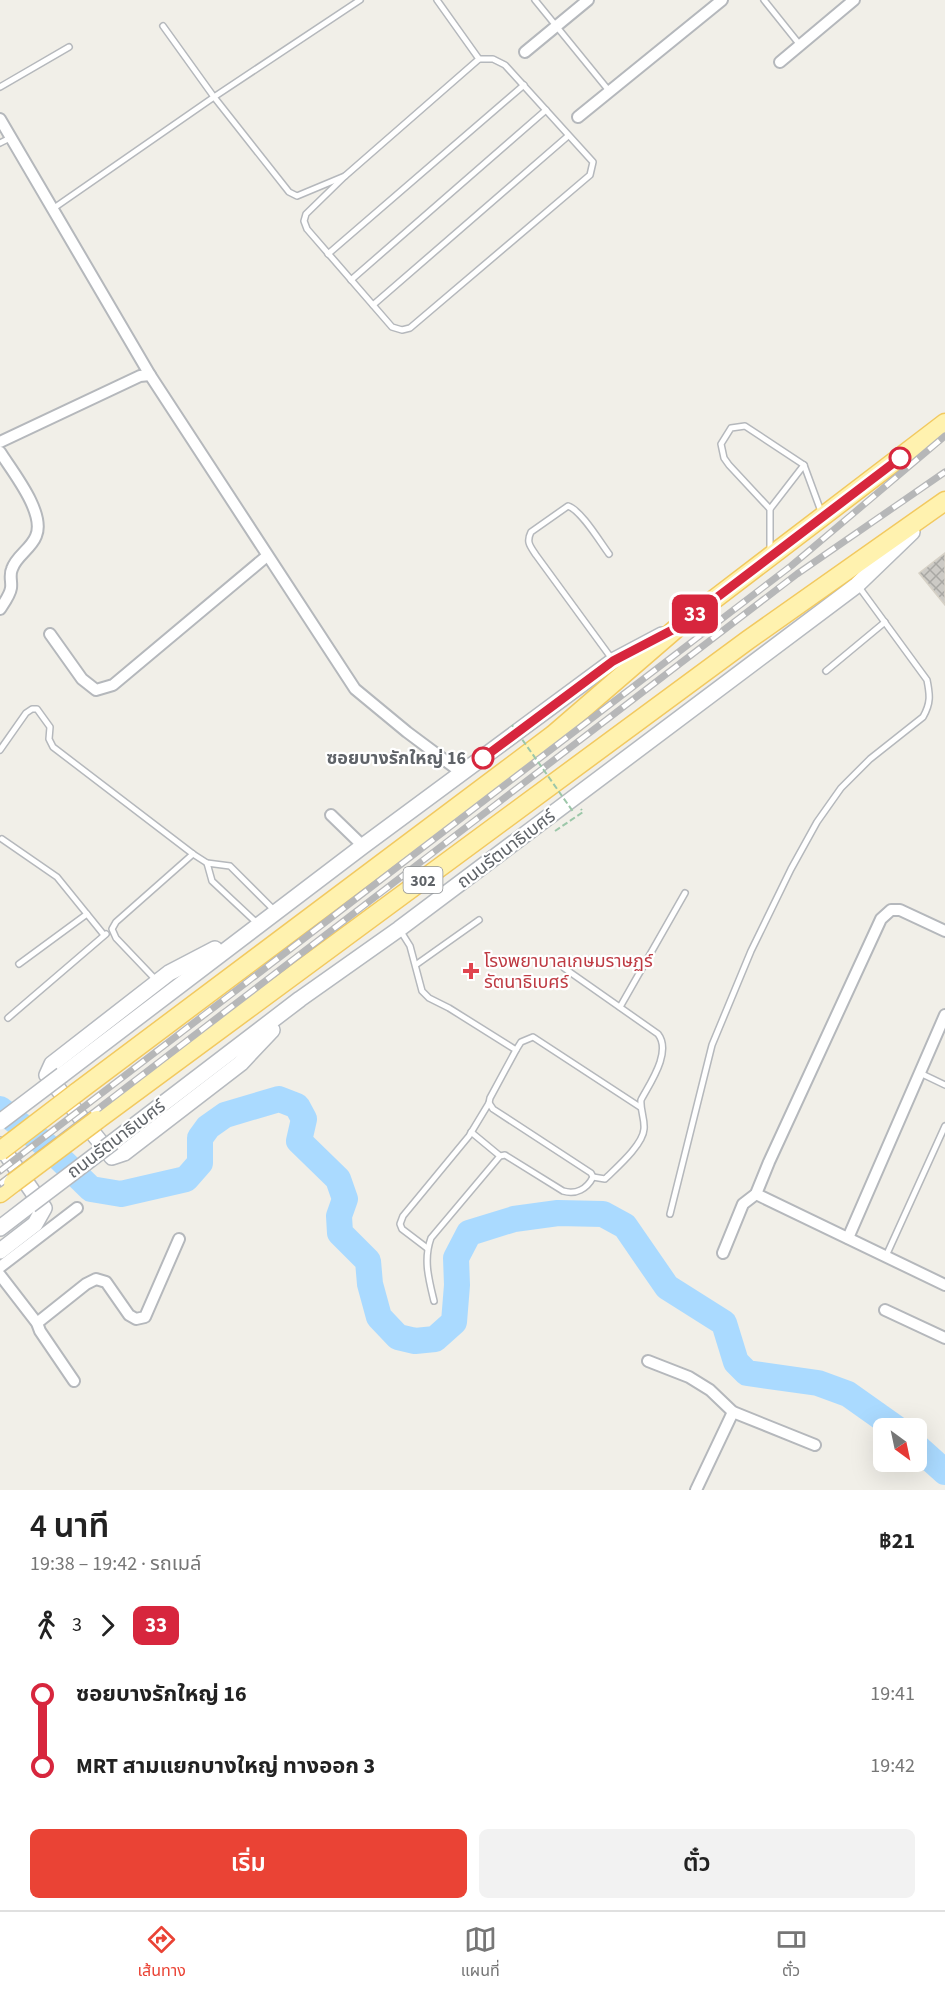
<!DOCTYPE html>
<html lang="th">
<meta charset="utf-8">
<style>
body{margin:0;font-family:"Source Sans 3","Noto Sans Thai",sans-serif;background:#f2f2f2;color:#222;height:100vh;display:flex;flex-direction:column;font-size:22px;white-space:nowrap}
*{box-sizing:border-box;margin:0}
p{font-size:20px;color:#767676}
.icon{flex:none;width:33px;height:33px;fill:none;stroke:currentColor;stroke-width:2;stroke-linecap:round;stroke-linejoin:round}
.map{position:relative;height:1490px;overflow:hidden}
.drawer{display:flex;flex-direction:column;background:#fff;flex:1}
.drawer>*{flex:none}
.badge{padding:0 12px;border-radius:9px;font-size:21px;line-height:39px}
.needle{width:39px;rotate:147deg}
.controls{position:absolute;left:873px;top:1418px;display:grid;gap:12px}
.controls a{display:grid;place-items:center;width:54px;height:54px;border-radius:9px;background:#fff;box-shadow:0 6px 24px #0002;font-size:30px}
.map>.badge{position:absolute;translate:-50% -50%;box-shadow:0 0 0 3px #fff}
.legs{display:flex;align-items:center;gap:9px;height:66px;padding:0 30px;font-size:20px}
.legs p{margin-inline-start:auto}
.overview{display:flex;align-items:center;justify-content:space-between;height:102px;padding:0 30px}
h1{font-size:33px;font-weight:600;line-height:45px}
.button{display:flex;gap:12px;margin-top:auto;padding:12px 30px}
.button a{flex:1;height:69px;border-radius:9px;background:#ea4335;color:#fff;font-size:24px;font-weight:600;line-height:69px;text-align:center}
.button a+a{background:#f2f2f2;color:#222}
ul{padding:0 30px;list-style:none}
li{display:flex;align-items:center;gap:21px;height:72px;font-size:22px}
li i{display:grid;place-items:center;width:9px;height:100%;margin:0 8px;background:currentColor}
li i::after{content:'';width:15px;height:15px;margin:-8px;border:4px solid;border-radius:50%;background:#fff}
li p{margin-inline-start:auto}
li:first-child i{background:linear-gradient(#0000 50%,currentColor 0)}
li:last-child i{background:linear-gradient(currentColor 50%,#0000 0)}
.dock{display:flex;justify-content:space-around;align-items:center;height:84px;border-top:2px solid #e0e0e0;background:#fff;font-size:16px;color:#767676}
.dock a{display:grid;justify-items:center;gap:3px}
.dock .current{color:#ea4335}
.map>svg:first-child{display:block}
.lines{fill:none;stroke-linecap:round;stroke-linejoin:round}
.river{stroke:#aadaff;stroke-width:26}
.building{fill:url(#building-cross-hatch);stroke:#d6d1c6;stroke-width:1.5}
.service-casing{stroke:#b5b8bc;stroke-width:8}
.minor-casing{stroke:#b5b8bc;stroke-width:14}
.secondary-casing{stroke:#b6babf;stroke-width:18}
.primary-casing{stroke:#f2c960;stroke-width:21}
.path{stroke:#9cc7a9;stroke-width:2;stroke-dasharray:6 3;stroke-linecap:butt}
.service{stroke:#fff;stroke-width:5}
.minor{stroke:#fff;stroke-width:10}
.secondary{stroke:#fff;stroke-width:15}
.primary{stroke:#fff2af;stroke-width:18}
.rail-casing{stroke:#b6b7b8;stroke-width:7}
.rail{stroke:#fff;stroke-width:4.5;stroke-dasharray:14;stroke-linecap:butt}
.secondary-bridge-casing{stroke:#b6babf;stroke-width:18;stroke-linecap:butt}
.primary-bridge-casing{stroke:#f2c960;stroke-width:21;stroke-linecap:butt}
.path-bridge{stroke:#9cc7a9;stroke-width:2;stroke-dasharray:6 3;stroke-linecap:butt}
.secondary-bridge{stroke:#fff;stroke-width:15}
.primary-bridge{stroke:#fff2af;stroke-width:18}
.line-1-casing{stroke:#fff;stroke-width:14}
.line-1{stroke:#d7263d;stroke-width:9}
.stop-1-dot{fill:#fff;stroke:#d7263d;stroke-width:3}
.health-dot{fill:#e0444e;stroke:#fff;stroke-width:2}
.labels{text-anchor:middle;stroke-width:4.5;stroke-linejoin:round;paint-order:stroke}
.shield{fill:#fff;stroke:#8f9295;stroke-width:1.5}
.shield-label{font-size:16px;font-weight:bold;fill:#5f6368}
.stop-label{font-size:18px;font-weight:bold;fill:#5f6368;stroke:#fff;text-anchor:end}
.street-label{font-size:18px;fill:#5f6368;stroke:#fff}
.health-label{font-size:18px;fill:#be3a42;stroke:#fff;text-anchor:start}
</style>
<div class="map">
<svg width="945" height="1490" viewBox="0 0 945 1490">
<defs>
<pattern id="building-cross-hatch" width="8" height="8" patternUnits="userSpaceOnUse" patternTransform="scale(1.5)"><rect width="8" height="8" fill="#cccac5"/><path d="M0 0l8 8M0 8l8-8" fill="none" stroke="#a9a8a4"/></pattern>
</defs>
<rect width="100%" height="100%" fill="#f1efe8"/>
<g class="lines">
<g class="river">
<path d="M0,1109l46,36 45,44 30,5 65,-15 14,-16v-25l8,-11 17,-12 54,-16 18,7 7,13 -5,22 39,38 7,20 -6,17 1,17 28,28 2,23 9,33 19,20 17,4 20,-2 19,-17 3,-37 -1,-27 13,-25 45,-14 44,-6 45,1 22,12 42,61 57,36 12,39 11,11 71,10 30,11 48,34"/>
<path d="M916,1446l29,26"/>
</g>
</g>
<path class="building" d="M945,553v52l-26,-32z"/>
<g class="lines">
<g class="service-casing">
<g id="service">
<path d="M535,0l75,92"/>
<path d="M764,0l36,45"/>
<path d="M163,26l51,71 75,95 8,4 48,-20 134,-117 -42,-59"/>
<path d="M0,87l69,-40"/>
<path d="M0,143l10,-5"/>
<path d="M345,176l-39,38 -2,7 3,8 85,98 10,3 8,-2 180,-153 3,-13 -88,-97 -12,-6h-14"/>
<path d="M54,208l160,-111 146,-97"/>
<path d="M328,254l196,-169"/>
<path d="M351,280l195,-170"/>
<path d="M373,305l195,-169"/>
<path d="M770,509l34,-44"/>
<path d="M770,552v-43l-41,-44 -5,-7 -3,-14 10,-16 14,-2 59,39 18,49"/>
<path d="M609,554c-9,-12 -28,-44 -41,-48l-37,26c-5,10 -1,14 5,23l76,104"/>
<path d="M826,671l59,-49"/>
<path d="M0,750l26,-37 6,-4h5l13,18 -1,12 4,8 140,107 14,9 23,3 45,45"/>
<path d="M2,839l55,38 47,58"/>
<path d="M207,863l5,18 46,43"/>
<path d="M400,930l10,16 12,45 7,7 20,10 67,42 -26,48 -1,5 4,6 98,64 2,4c-6,12 -17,18 -30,14l-58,-36 -5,1 -69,82c-8,22 -2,42 3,63"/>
<path d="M19,964l68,-50"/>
<path d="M417,964l62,-44"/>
<path d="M564,968l94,66c14,18 -8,49 -17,66 -1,10 4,19 3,29 -1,16 -28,39 -39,50l-12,-2"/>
<path d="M156,980l-40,-42 -4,-9 4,-7 77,-68"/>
<path d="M620,1007l65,-114"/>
<path d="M8,1018l98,-84"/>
<path d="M516,1050l5,-8 12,-5 107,70"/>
<path d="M920,1073l25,12"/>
<path d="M471,1132l29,24"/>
<path d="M670,1214l42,-169 39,-94 40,-82 26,-47 24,-34 29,-29 53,-42c8,-14 7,-22 4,-37l-68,-93"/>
<path d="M427,1248l-25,-19 -2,-5 3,-8 66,-80 20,-33"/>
<path d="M886,1256l59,-130"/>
</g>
</g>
<g class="minor-casing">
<g id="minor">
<path d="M525,52l63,-52"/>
<path d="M780,62l74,-62"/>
<path d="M578,117l144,-117"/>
<path d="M0,119l150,256 205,314 52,43 55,41"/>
<path d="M0,442l140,-66 10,-1"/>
<path d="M0,452c12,19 46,61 36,84 -5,13 -20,20 -24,33 -3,6 0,13 -1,19 -1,7 -7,15 -11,21"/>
<path d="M50,634l32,45 14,11 17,-5 154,-129"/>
<path d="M331,815l32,31"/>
<path d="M756,1194l189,91"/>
<path d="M848,1238l97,-223"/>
<path d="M723,1253l20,-49 13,-10 13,-32 112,-243 10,-9h9l45,21"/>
<path d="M0,1267l77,-59"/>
<path d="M0,1275l37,48 3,8 34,50"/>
<path d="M885,1310l60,28"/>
<path d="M37,1323l49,-39 10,-5 10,3 23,33 7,4 9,-2 34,-78"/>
<path d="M648,1361l41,16 21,13 23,22 82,33"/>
<path d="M696,1490l37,-78"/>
</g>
</g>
<g class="secondary-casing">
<g id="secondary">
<path d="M215,949l-46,24 -117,91 -5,11 65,82 12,-4 117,-90 31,-33"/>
<path d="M62,1075l301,-229 250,-185 49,-26"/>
<path d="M113,1142l187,-143 99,-70 458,-344 55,-53"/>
<path d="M0,1145l44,63 -9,16 -35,27"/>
<path d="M0,1228l30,-23"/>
</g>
</g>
<g class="primary-casing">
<g id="primary">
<path d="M76,1093l477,-358 125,-108 267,-204"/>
<path d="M97,1120l651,-480 197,-139"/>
<path d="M0,1193l13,-10"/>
</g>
</g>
<path class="path" d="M555,831l28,-19 -2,-3"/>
<use href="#service" class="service"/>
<use href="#minor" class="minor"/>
<use href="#secondary" class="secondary"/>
<use href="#primary" class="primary"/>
<g class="rail-casing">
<g id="rail">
<path d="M0,1171l791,-605 154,-130"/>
<path d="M0,1184l797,-610 148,-102"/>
</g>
</g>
<use href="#rail" class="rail"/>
<g class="secondary-bridge-casing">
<g id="secondary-bridge">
<path d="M0,1122l62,-47"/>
<path d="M30,1205l83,-63"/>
</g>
</g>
<g class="primary-bridge-casing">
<g id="primary-bridge">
<path d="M0,1151l76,-58"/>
<path d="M13,1183l84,-63"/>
</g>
</g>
<path class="path-bridge" d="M512,725l62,88"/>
<use href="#secondary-bridge" class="secondary-bridge"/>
<use href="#primary-bridge" class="primary-bridge"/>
</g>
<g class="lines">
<g class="line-1-casing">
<path id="line-1" d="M483,758l130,-97 65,-34 222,-169"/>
</g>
<use href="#line-1" class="line-1"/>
</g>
<g class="stop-1-dot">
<circle cx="900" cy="458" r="10"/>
<circle cx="483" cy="758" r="10"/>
</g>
<path class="health-dot" d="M468 962h6v6h6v6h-6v6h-6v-6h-6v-6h6z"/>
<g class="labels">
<rect class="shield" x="403.5" y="867" width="39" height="26" rx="4.5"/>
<g class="shield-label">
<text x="423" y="886">302</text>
</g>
<g class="stop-label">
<text x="466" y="764">ซอยบางรักใหญ่ 16</text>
</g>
<g class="street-label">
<text transform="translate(506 849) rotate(-37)" y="6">ถนนรัตนาธิเบศร์</text>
<text transform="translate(116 1139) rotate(-37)" y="6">ถนนรัตนาธิเบศร์</text>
</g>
<g class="health-label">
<text x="484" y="967">โรงพยาบาลเกษมราษฏร์<tspan x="484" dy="21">รัตนาธิเบศร์</tspan></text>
</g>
</g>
</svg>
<div class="controls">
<a><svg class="needle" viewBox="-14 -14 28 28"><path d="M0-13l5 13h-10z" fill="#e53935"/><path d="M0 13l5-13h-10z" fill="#767676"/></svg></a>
</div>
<b class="badge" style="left:695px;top:614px;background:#d7263d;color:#fff">33</b>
</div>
<section class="drawer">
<div class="overview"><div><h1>4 นาที</h1><p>19:38 – 19:42 · รถเมล์</p></div><b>฿21</b></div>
<div class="legs"><svg class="icon" aria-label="walk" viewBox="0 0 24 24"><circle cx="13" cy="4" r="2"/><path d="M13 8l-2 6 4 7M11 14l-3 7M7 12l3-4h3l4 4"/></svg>3<svg class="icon" aria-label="forward" viewBox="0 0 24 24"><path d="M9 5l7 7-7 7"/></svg><b class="badge" style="background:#d7263d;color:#fff">33</b></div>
<ul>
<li><i style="color:#d7263d"></i><b>ซอยบางรักใหญ่ 16</b><p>19:41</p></li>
<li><i style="color:#d7263d"></i><b>MRT สามแยกบางใหญ่ ทางออก 3</b><p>19:42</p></li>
</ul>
<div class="button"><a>เริ่ม</a><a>ตั๋ว</a></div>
</section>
<nav class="dock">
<a class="current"><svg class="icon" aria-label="directions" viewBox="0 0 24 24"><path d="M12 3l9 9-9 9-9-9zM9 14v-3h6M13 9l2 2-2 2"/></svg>เส้นทาง</a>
<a><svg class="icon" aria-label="map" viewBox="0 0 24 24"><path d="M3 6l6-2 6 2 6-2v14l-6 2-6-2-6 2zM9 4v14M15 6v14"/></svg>แผนที่</a>
<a><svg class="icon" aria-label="tickets" viewBox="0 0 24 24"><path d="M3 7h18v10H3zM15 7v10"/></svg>ตั๋ว</a>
</nav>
